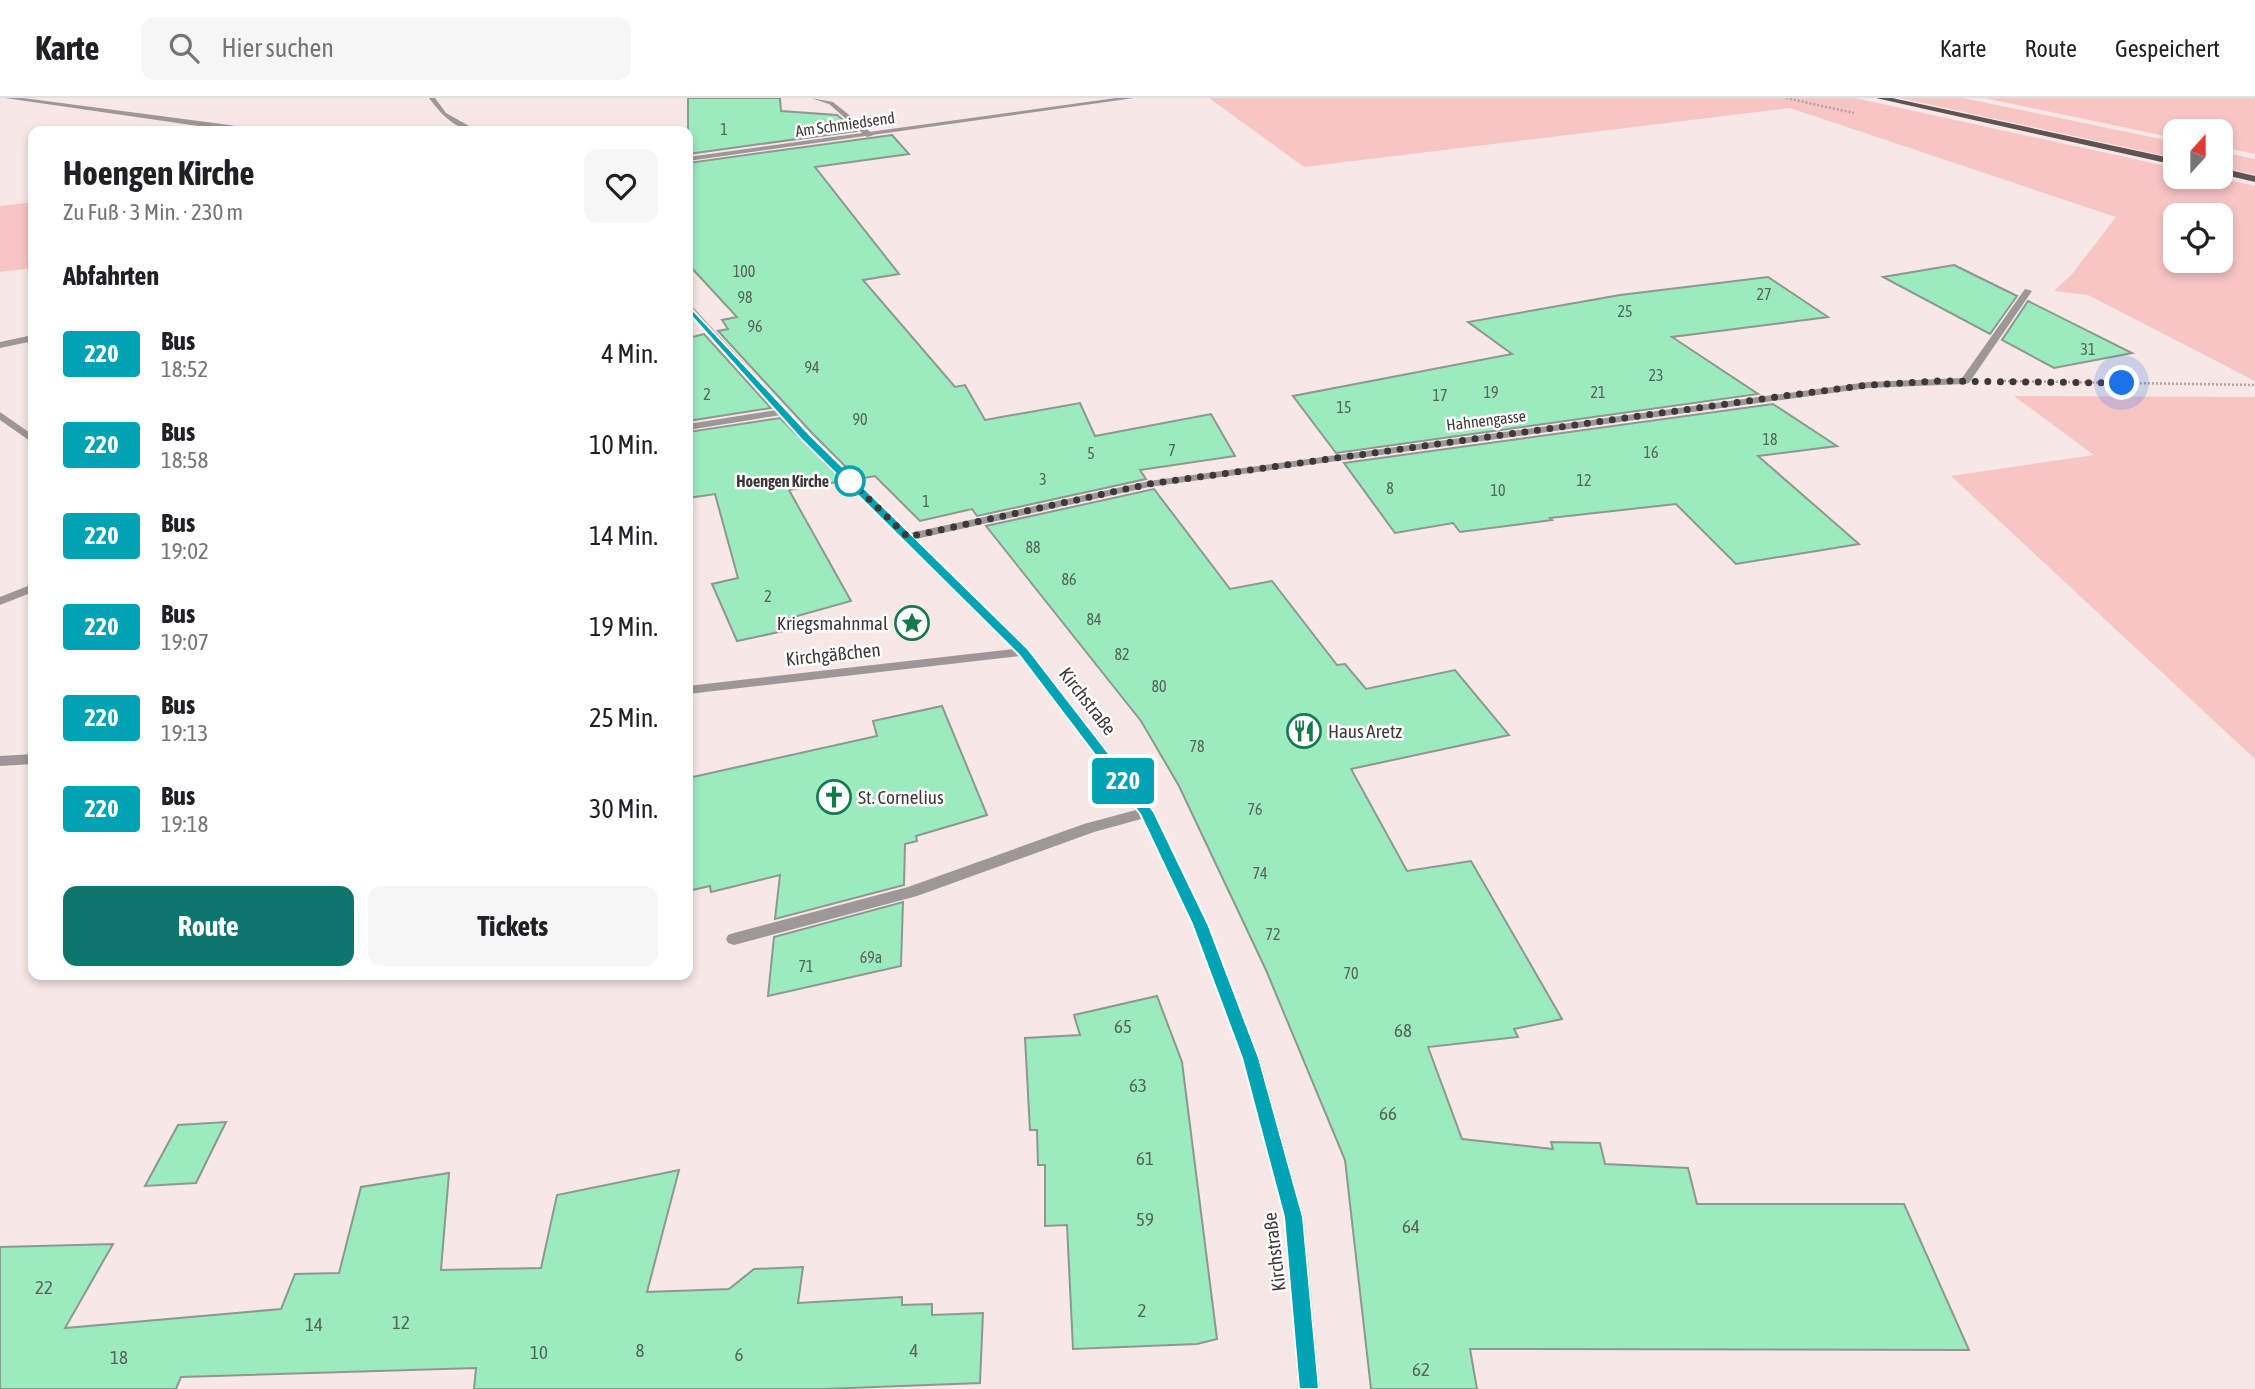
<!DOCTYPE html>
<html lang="de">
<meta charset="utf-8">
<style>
body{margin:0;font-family:"Asap Condensed",sans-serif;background:#f6f6f6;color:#202124;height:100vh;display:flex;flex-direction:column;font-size:26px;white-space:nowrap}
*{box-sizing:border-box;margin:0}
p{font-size:23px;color:#757577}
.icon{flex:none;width:38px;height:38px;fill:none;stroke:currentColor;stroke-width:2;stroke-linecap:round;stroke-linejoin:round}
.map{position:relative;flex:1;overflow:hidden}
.details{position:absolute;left:28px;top:28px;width:665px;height:854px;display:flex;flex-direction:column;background:#fff;border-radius:14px;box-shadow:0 4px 10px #0003}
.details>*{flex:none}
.badge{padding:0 14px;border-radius:5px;font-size:24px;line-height:46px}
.needle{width:46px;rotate:21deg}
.tools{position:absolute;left:2163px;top:21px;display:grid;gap:14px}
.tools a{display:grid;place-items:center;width:70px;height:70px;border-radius:14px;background:#fff;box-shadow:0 4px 10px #0003;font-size:35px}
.you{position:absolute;width:35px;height:35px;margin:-18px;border:5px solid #fff;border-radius:50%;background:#1a73e8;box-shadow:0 0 0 10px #1a73e833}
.map>.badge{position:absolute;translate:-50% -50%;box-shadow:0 0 0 4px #fff}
h2{padding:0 35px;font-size:26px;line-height:63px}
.round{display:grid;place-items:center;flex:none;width:74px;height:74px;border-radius:14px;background:#f6f6f6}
.overview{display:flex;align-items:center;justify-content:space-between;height:119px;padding:0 35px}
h1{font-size:33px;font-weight:700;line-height:52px}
.button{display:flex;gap:14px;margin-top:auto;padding:14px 35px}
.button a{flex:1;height:80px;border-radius:14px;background:#0f766e;color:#fff;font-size:28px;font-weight:700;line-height:80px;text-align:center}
.button a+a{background:#f6f6f6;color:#202124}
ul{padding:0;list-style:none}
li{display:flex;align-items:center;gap:21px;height:91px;padding:0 35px}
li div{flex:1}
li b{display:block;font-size:26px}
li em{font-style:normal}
li .badge{min-width:77px;font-weight:700;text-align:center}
header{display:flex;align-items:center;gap:42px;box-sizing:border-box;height:98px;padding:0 35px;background:#fff;border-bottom:2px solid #e0e0e0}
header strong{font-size:33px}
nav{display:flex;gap:38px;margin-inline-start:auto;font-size:24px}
.search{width:490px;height:63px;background:#f6f6f6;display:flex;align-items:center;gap:18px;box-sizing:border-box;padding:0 24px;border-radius:14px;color:#757577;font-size:26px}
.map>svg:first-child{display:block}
.green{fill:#f8c5c5;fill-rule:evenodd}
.building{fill:#9cebbf;stroke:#8c9890;stroke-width:2}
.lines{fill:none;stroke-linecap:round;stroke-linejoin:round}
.path{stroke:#b1a4a4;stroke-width:2.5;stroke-dasharray:2 2;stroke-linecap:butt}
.lane{fill:#9e9797;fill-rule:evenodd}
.street{fill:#9e9797;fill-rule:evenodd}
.primary{fill:#5f5353;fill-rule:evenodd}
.line{fill:#00a3b4;stroke:#fff;stroke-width:2}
.walk{stroke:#3f3838;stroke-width:7;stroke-dasharray:0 12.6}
.stop-dot{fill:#fff;stroke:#00a3b4;stroke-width:3.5}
.labels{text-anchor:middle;stroke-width:5;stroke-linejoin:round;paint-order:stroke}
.far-street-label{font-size:16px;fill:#3f3838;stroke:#fff}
.number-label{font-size:16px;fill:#56655a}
.far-stop-label{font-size:16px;font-weight:bold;fill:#3f3838;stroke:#fff;text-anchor:end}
.poi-label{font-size:19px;fill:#3f3838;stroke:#fff;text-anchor:start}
.street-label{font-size:19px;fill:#3f3838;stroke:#fff}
.near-number-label{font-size:19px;fill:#56655a}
</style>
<header>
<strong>Karte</strong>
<div class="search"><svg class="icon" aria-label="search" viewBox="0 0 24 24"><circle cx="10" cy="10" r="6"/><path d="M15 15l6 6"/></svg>Hier suchen</div>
<nav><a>Karte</a><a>Route</a><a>Gespeichert</a></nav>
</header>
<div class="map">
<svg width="2255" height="1291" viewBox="0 0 2255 1291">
<rect width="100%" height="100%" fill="#f7e7e7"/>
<g class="green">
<path d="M1209,0h646l320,70v9h40l40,9v195l-167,-86 -34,-4 18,-17 44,-57 -326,-109 -486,59zM2175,117h46v46h-46z"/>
<path d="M1900,0h63l212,44v16z"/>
<path d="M1984,0h271v56l-34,-7v-16h-46v7z"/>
<path d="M2221,54l34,7v16l-34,-8z"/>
<path d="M33,104v66l-33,4v-66z"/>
<path d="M2014,298l241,1v362l-304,-283 143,-21z"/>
</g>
<g class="building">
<path d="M688,0h92l1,13 56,4 19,16 -168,23z"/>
<path d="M892,37l17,19 -94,13 84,107 -36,6 92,107 10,-2 20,35 95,-17 15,33 116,-22 24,42 -95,14 6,9 -169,37 -5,-7 -52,12 -45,-45 -17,3 -46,-46 -94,-102 10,-2 -6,-9 15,-3 -49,-53v-101z"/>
<path d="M1954,167l63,31 -27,38 -107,-57z"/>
<path d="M1768,179l60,40 -156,20 86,57 -422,59 -43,-57 219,-42 -44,-32 152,-27z"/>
<path d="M2028,203l104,52 -78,15 -52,-28z"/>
<path d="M704,236l67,74 -83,13v-83z"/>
<path d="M1773,306l64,42 -79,10 101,88 -123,20 -60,-60 -126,14 2,2 -92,12 -7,-9 -58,10 -51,-70z"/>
<path d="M780,320l63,63 -54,9 62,111 -68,19 5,10 -51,11 -25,-57 26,-6 -23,-84 -27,4v-66z"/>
<path d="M1154,391l76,100 42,-8 65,84 8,-1 21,25 89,-19 54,65 -158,34 56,102 64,-10 91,158 -48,10 4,8 -90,10 34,92 91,10 -2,-7 49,1 5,21 83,4 9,36h207l65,146 -499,-1 7,40h-106l-26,-229 -79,-190 -87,-184 -38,-65 -155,-195z"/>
<path d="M942,608l45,109 -71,21 1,5 -12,3 -1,41 -129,34 5,-44 -69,17 -1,-6 -22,5v-113l189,-42 -4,-15z"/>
<path d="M903,804l-2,64 -133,30 6,-59z"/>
<path d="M1157,898l25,66 35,277 -20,5 -124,5 -6,-124 -22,1v-61h-7l-1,-35h-7l-5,-92 55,-3 -6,-20z"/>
<path d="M226,1024l-30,61 -51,3 33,-61z"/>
<path d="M679,1072l-32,122 82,-3 25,-20 49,-2 -5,36 104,-6v8l30,-1v11l51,-2 -3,70 -157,6h-349l2,-21 -295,9 -5,12h-176v-142l113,-3 -48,84 216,-19 14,-35 44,-1 22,-86 88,-14 -8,97 100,-2 16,-73z"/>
</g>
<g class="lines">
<g class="path">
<path d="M1786,0l68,15"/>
<path d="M2004,283l251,4"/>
</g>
<g class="lane">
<path d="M811,0l22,4 41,33 -7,2 -38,-33z"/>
<path d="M1147,709l5,1 2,4 -2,4 -58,16 -177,64 -183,49 -6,-2 -2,-4 2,-4 6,-2 174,-46 176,-63z"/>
</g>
<g class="street">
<path d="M5,0h18l252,33 -56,-2z"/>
<path d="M429,0h6l11,15 32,18c-21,1 -38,-18 -49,-33z"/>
<path d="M1116,0h18l-446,63v-4z"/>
<path d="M2025,191l7,2 -63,92 -4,1 -97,4 -719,99 -233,52 113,110 123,159 56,116 52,134 44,159 16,172h-22l-14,-172 -42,-159 -50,-134 -52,-110 -119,-158 -333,38v-8l326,-37 -233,-234 -93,15v-6l88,-14 -88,-98v-8l3,1 119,130 100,98 239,-52 719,-99 94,-4z"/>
<path d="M33,237v6l-33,7v-6z"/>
<path d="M0,314l33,23v8l-33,-23z"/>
<path d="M33,486v8l-33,13v-8z"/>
<path d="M33,656v10l-33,2v-10z"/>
</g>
<g class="primary">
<path d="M1876,0h16l283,61v6z"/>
<path d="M2221,70l34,8v6l-34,-8z"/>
</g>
</g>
<path class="line" d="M688,207l122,130 218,214 126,163 54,112 51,134 44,159 16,172h-20l-15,-172 -42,-159 -50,-134 -52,-110 -121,-159 -217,-215 -117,-131v-4z"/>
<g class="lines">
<path class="walk" d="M850,383l-4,-4 62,60 241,-53 642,-89 77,-10 71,-4 183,2"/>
</g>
<defs>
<g id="sight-ring" transform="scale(1.75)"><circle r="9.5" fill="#fff" stroke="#17774d" stroke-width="1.5"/><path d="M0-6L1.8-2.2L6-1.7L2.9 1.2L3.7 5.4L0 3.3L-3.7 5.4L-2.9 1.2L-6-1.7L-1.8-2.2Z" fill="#17774d"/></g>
<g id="restaurant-ring" transform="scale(1.75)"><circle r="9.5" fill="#fff" stroke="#17774d" stroke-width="1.5"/><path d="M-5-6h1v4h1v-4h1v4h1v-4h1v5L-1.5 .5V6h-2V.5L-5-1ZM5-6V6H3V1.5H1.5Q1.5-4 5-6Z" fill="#17774d"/></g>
<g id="church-ring" transform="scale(1.75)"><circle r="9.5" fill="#fff" stroke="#17774d" stroke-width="1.5"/><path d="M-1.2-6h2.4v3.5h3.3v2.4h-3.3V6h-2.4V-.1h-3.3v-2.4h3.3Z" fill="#17774d"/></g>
</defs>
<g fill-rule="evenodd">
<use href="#sight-ring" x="912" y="525"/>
<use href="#restaurant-ring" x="1304" y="633"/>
<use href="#church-ring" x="834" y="699"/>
</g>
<circle class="stop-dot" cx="850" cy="383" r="14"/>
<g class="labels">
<g class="far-street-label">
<text transform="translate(845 26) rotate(-8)" y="6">Am Schmiedsend</text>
<text transform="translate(1486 322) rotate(-7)" y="6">Hahnengasse</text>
</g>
<g class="number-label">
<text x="724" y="37">1</text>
<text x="744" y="179">100</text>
<text x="1764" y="202">27</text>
<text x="745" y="205">98</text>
<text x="1625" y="219">25</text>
<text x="755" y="234">96</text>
<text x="2088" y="257">31</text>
<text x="812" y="275">94</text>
<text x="1656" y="283">23</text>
<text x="1491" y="300">19</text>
<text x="1598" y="300">21</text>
<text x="707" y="302">2</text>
<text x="1440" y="303">17</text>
<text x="1344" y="315">15</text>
<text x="860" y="327">90</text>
<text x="1770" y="347">18</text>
<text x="1172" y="358">7</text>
<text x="1651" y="360">16</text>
<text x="1091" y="361">5</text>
<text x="1043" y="387">3</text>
<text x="1584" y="388">12</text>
<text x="1390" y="396">8</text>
<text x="1498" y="398">10</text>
<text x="926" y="409">1</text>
<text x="1033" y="455">88</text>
<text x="1069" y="487">86</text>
<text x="768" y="504">2</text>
<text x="1094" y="527">84</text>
<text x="1122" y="562">82</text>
<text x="1159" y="594">80</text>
<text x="1197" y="654">78</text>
<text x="1255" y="717">76</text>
<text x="1260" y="781">74</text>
<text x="1273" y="842">72</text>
<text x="871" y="865">69a</text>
<text x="806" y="874">71</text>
<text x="1351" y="881">70</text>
</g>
<g class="far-stop-label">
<text x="829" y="389">Hoengen Kirche</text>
</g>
<g class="poi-label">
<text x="888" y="532" text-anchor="end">Kriegsmahnmal</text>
<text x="1328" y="640">Haus Aretz</text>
<text x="858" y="706">St. Cornelius</text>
</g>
<g class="street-label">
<text transform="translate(833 556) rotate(-6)" y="7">Kirchgäßchen</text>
<text transform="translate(1088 603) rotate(52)" y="7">Kirchstraße</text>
<text transform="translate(1274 1154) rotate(-97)" y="7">Kirchstraße</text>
</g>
<g class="near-number-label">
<text x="1123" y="935">65</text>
<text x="1403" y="939">68</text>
<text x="1138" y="994">63</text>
<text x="1388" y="1022">66</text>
<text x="1145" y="1067">61</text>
<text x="1145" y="1128">59</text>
<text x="1411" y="1135">64</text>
<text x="44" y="1196">22</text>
<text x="1142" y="1219">2</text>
<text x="401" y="1231">12</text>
<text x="314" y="1233">14</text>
<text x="640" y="1259">8</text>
<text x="914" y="1259">4</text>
<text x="539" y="1261">10</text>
<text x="739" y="1263">6</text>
<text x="119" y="1266">18</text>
<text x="1421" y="1278">62</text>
</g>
</g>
</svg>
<div class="tools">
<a><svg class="needle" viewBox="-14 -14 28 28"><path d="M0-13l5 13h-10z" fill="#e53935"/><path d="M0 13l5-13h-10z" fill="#757577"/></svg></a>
<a><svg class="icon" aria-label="locate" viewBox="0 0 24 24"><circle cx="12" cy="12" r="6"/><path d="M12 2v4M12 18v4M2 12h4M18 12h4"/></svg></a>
</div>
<div class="you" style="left:2122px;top:285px"></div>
<b class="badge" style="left:1123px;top:683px;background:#00a3b4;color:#fff">220</b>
<section class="details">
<div class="overview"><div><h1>Hoengen Kirche</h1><p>Zu Fuß · 3 Min. · 230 m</p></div><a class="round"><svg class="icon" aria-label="heart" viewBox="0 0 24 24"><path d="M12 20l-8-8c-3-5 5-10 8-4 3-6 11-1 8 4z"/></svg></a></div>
<h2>Abfahrten</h2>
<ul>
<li><span class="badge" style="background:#00a3b4;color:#fff">220</span><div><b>Bus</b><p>18:52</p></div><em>4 Min.</em></li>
<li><span class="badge" style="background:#00a3b4;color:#fff">220</span><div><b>Bus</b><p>18:58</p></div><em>10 Min.</em></li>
<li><span class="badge" style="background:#00a3b4;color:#fff">220</span><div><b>Bus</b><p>19:02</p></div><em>14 Min.</em></li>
<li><span class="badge" style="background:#00a3b4;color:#fff">220</span><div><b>Bus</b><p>19:07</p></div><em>19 Min.</em></li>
<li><span class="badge" style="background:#00a3b4;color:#fff">220</span><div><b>Bus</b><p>19:13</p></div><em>25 Min.</em></li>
<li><span class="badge" style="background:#00a3b4;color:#fff">220</span><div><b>Bus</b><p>19:18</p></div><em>30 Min.</em></li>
</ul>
<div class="button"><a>Route</a><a>Tickets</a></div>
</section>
</div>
